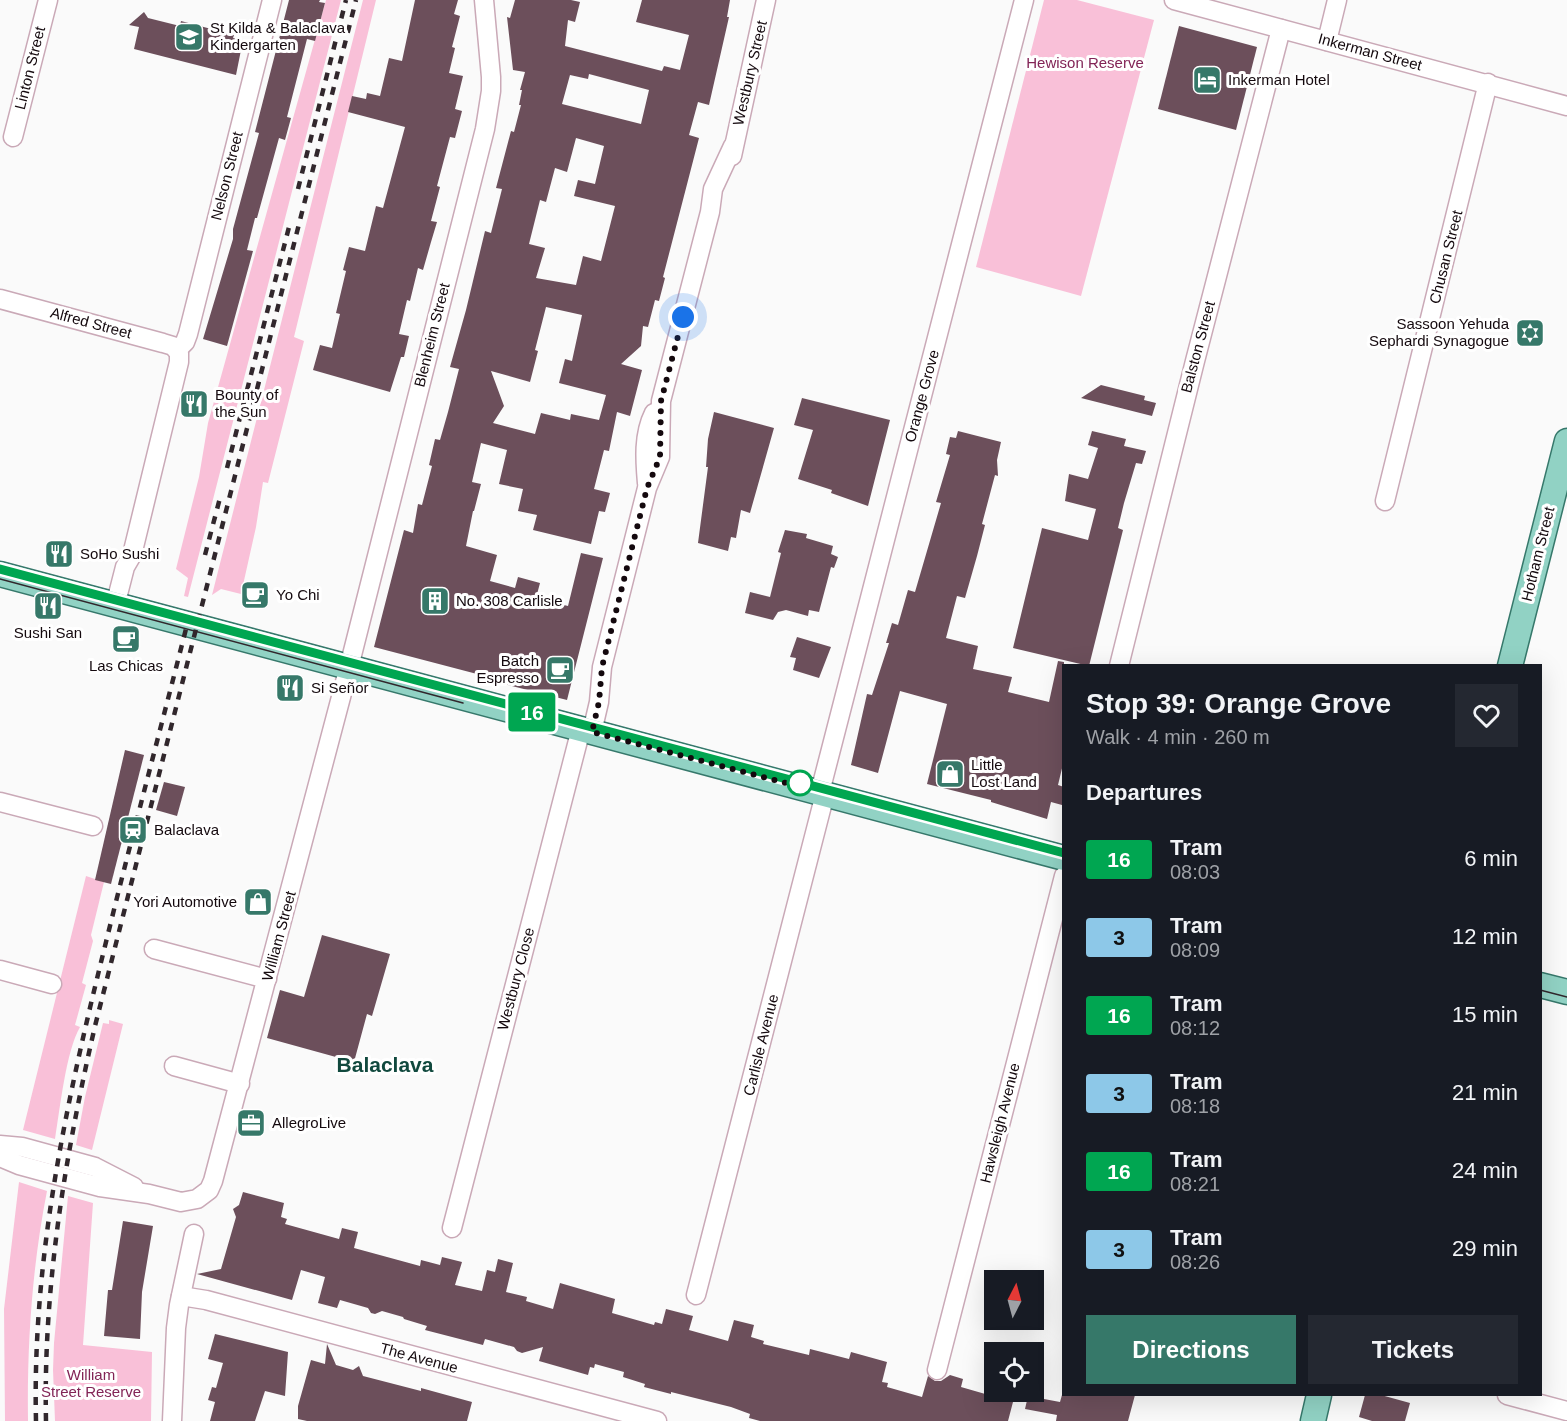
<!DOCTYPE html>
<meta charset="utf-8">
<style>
body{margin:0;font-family:Helvetica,sans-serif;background:#242831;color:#f1f3f6;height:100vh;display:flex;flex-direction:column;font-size:22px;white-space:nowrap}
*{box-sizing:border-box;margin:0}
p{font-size:20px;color:#9ea1a6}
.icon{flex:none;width:33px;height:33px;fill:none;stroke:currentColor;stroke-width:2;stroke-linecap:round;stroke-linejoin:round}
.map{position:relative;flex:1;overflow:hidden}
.details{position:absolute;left:1062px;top:664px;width:480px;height:732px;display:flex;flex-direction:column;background:#171b24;border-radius:0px;box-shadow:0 6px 24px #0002}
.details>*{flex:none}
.badge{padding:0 12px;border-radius:4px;font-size:21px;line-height:39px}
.needle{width:39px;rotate:6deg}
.controls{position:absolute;left:984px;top:1270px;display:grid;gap:12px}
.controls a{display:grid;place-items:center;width:60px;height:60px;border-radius:0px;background:#171b24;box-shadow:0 6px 24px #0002;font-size:30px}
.you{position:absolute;width:30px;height:30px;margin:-15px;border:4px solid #fff;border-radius:50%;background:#1a73e8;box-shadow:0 0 0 9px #1a73e833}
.map>.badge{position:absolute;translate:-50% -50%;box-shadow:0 0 0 3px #fff}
h2{padding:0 24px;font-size:22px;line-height:54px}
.round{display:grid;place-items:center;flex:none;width:63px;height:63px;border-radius:0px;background:#242831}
.head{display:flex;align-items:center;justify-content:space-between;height:102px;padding:0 24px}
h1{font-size:28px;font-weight:700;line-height:45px}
.button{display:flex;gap:12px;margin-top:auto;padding:12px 24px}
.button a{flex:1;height:69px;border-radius:0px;background:#367869;color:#fff;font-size:24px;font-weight:700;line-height:69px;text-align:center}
.button a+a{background:#242831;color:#f1f3f6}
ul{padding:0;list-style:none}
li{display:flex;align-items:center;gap:18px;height:78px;padding:0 24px}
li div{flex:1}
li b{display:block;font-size:22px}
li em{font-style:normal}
li .badge{min-width:66px;font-weight:700;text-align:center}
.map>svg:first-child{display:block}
.green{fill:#f9c0d8}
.building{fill:#6c4f5b;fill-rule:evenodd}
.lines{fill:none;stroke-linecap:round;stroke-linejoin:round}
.minor-casing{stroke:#caa9b7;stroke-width:21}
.major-casing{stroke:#36786b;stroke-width:27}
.minor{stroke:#fff;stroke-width:18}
.major{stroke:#91d2c4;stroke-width:24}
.tram{stroke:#31272c;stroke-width:1.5}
.rail{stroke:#31272c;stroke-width:4.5;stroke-dasharray:8 8;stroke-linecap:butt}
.line-casing{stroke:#fff;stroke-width:14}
.line{stroke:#00a651;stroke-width:9}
.walk{stroke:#14090e;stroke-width:6;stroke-dasharray:0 10.8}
.stop-dot{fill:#fff;stroke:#00a651;stroke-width:3}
.labels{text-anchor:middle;stroke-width:6;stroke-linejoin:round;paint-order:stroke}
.poi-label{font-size:15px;fill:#14090e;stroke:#fff;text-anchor:start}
.street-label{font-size:15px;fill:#14090e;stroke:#fff}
.park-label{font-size:15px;fill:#822456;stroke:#fff}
.district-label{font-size:21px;font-weight:bold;fill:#11493e;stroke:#fff}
</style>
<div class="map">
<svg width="1567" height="1421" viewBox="0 0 1567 1421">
<rect width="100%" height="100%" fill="#fafafa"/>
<g class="green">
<path d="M326,0h15l-153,597 -4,-1 4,-18 -12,-9 23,-92 9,-54z"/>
<path d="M363,0h13l-82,337 10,4 -36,142 -5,-1 -7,45 -15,67 -20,-5 -9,6z"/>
<path d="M1044,0h33l77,20 -73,276 -105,-29z"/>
<path d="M86,876l18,6 -13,53 2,6 -11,42 4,2 -11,40 5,2c-14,24 -20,82 -25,112l-32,-9z"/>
<path d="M109,1020l14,4 -31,126 -16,-5 9,-48 18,-74 6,1z"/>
<path d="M19,1182l28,9c-15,76 -20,153 -19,230h-23l-1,-112z"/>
<path d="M68,1196l25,7 -10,142 69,7 -1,69h-96l-2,-51 1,-27z"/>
</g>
<g class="building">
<path d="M289,0h31l-1,2 6,1 -10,38 -8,-2 -20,78 4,1 -6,22 -6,-2 -22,80h-2l-8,32 6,1 -26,95 -24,-7 30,-100v-10l26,-96 -4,-1z"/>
<path d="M415,0h43l-4,14 6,2 -8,31 3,1 -6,25 14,3 -8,33 7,2 -7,27 -5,-1 -13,49 3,1 -9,34 6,1 -6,20 -8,28 -5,-2 -8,33 -3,-1 -8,34 10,2 -5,21h-3l-11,35 -77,-22 7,-25 12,3 8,-34 -4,-1 10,-42 -3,-1 6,-23 16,4 11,-45 7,2 22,-81 -57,-15 4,-16 14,3 1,-6 13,3 9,-38 13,3z"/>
<path d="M515,0h56l9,2 -5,20 -7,-2 -3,26 97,25 2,-5 16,4 9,-35 -53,-13 6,-22h88l-3,17h2l-20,88 -11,-3 -9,33 10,3 -36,139 2,1 -6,23 -4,-1 -7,27 -5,-1 -2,20 -20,18 21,6 -12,46 -13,-4 -8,39 -5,-1 -10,39 16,4 -5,19 -6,-1 -8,33 -58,-14 4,-15 -19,-4 5,-22 -24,-5 8,-34 -26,-7 -9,39 9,2 -7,27h-1l-7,35 31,9 -7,26 25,7 3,-11 22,6 -4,15 32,8 13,-53 22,5 -36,142 -91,-23 1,-3 -103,-27 30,-117 9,3 5,-29 4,1 10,-39 -3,-1 6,-26 5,1 8,-28 11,-43 -9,-2 16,-57 19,-79 6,2 11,-44 -6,-1 15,-57 3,1 7,-27h-2l3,-15h-2l5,-18 -12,-2 -6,-53 3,1zM589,74l60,16 -8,34 -79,-20 8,-29 18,4zM576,138l28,8 -9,38 -17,-4 -4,16 41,10 -14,55 -18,-5 -7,29 -40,-7 9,-30 -16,-4 11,-44 6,2 9,-34 12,4zM546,307l36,8 -10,46 -7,-2 -6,24 47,12 -7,25 -28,-6 -1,6 -29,-7 -6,21 -42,-11 11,-17 -13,-35 39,11 8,-31 -3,-1z"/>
<path d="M144,12l4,6 32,8 1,-5 53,14 -1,3 10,2 -7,35 -102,-26 5,-22 -10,-2z"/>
<path d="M1179,26l78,21 -21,83 -78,-21z"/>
<path d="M1101,385l44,11 -1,4 12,3 -4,13 -71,-18z"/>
<path d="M802,398l88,22 -22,86 -37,-13 1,-3 -34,-11 15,-49 -19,-5z"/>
<path d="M714,412l60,16 -24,85 -9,-3 -5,28 -5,-1 -3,14 -30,-8 10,-76h-2l2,-28z"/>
<path d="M958,431l43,11 -4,18 1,16 -3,-1 -13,49 3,1 -8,31 -12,42 -8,-2 -11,42 32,8 -5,23 39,8 -4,15 41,10 9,-41 6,1v98l-6,25 6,2v10l-2,8 -11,-3 -4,17 -56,-17v-2l-64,-16 20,-80 -47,-13 -22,82 -27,-8 16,-71 5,1 17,-52h-3l6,-20 6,2 10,-35 7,2 26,-89 -5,-1 14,-47 -4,-1 4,-17 6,1z"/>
<path d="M1092,431l34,8 -2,7 22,5 -4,13 -6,-1 -12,40 -6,25 5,2 -34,136 -76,-18 29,-120 46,12 8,-31 -31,-8 4,-27 19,5 10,-31 -10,-3z"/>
<path d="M785,530l22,4 -1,4 27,8 -2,8 7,3 -4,11 -3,-1 -12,45 -10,-2 -1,6 -22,-6 -8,2 -5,8 -28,-7 5,-21 20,5 11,-44 -3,-1z"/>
<path d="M797,637l34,10 -12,31 -26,-8 3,-12 -6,-1z"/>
<path d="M125,750l19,5 -33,129 -16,-4z"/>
<path d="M164,782l21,5 -8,29 -21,-6z"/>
<path d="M322,935l68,19 -18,62 -5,-2 -13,48 -87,-24 13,-48 24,7z"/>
<path d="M243,1192l41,11 -3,14 6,2 -2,5 54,15 3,-11 16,4 -4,16 66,18 1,-6 19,5 2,-8 20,5 -7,23 27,6 5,-21 8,2 3,-13 15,4 -7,29 21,5 -1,4 27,8 7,-26 55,16 -3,14 42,12 1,-3 7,2 4,-15 27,7 -4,14 39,11 6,-21 20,5 -3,12 13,4 -1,3 46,11 1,-6 39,10 2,-7 36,10 -5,20 6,1 -1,4 35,10 6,-21 7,5h6l9,-6 13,4 -2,8 52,15 -5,19h-248l-11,-3 1,-4 -19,-7 -60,-15v2l-27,-7 1,-3 -22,-7 1,-5 -29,-8 -1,4 -4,-1 -2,8 -49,-14 4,-14 -21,6 -5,-2 -3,-4 -29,-8 -2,6 -58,-15 2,-4 -23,-7 -1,-2 -21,-6 -7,3 -4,-1 -3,-5 -28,-8 -3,8 -19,-5 7,-26 -24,-7 -9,30 -95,-26 24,-5 15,-52 -3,-8 6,-4z"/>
<path d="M123,1221l30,5 -11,66 -2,47 -36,-3 4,-46h4z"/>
<path d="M215,1334l73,18 -3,44 -20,-5 -10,30h-45l5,-19 -7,-2 4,-13 4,1 7,-25 -15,-4z"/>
<path d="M327,1344l9,21 17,5 6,-4 4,10 58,15v-3l51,14 -5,19h-160l-9,-2v-13l13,-46 14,4z"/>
<path d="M1062,1395h73l-7,26h-72l1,-6 -32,-6 3,-13 32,6z"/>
<path d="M1365,1395h16l29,8 -5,18h-33l-13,-4z"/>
</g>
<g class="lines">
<g class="minor-casing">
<g id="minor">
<path d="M1174,0l393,106"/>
<path d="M1327,41l10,-41"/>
<path d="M13,137l35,-137"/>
<path d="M732,156l34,-156"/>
<path d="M0,299l163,44 10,3 6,7v9l-47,193 -7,12 -10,39"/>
<path d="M177,350l8,-8 3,-8 84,-334"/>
<path d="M647,483c-2,-23 -4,-48 7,-70"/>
<path d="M1385,501l103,-418"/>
<path d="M1119,666l76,-305 86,-332"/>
<path d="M592,732l7,-30 3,-35 45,-179 13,-31 1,-56 49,-189 3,-23 20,-43"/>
<path d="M820,792l204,-792"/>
<path d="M0,802l93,24"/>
<path d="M154,949l113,30"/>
<path d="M0,970l52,14"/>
<path d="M174,1066l66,18"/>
<path d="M0,1145l22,2 73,20 39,20"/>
<path d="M0,1157l19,8 81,22 49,7 32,8 16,-3 12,-9 4,-9 137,-518 135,-534 6,-38v-14l-7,-77"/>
<path d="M452,1228l129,-499"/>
<path d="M696,1295l129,-501"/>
<path d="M181,1296l25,4 451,121"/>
<path d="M937,1370l127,-494"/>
<path d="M1507,1395l60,16"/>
<path d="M172,1421l4,-93 3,-23 15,-71"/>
</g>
</g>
<g class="major-casing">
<g id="major">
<path d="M0,574l1064,284"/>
<path d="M1510,666l57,-225"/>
<path d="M1540,985l27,7"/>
<path d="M1313,1421l6,-26"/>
</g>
</g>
<use href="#minor" class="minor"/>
<use href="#major" class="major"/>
<g class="tram">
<path d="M0,569l1064,284"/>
<path d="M0,579l463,124"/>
<path d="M1540,990l27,7"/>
</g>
<g class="rail">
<path d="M298,189l48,-189"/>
<path d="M227,468l62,-241"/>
<path d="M205,555l16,-61"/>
<path d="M36,1421c-4,-163 31,-322 70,-479 26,-106 54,-211 81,-317"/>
<path d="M46,1421c-3,-133 19,-265 49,-395l261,-1026"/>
</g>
</g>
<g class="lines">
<g class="line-casing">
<path id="line" d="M0,569l1064,284"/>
</g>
<use href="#line" class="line"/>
<path class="walk" d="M683,317l-22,84 -1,56 -13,31 -45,179 -3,35 -7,30 205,54 3,-3"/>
</g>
<defs>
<g id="school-square" transform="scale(1.5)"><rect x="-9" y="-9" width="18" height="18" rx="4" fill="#367869" stroke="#fff"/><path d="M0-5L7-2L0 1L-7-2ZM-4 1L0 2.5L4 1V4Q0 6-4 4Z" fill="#fff"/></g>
<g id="hotel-square" transform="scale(1.5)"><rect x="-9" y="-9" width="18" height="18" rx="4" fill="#367869" stroke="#fff"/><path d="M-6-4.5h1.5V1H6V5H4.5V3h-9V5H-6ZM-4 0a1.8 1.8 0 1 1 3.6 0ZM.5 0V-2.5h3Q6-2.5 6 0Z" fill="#fff"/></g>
<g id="synagogue-square" transform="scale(1.5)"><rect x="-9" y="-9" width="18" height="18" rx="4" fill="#367869" stroke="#fff"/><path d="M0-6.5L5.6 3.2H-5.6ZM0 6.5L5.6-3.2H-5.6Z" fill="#fff"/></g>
<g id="restaurant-square" transform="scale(1.5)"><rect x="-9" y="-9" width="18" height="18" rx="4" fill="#367869" stroke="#fff"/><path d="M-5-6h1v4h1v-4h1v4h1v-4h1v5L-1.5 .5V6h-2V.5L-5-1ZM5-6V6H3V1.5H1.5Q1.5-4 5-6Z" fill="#fff"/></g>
<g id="cafe-square" transform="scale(1.5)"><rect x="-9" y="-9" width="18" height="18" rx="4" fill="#367869" stroke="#fff"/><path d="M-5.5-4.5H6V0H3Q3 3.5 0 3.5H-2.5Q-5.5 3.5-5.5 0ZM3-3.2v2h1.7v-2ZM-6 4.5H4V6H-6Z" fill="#fff"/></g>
<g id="building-square" transform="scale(1.5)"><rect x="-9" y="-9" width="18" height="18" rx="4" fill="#367869" stroke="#fff"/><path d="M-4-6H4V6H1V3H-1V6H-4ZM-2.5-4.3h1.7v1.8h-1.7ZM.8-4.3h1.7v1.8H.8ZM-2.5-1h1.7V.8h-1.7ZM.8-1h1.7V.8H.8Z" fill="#fff"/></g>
<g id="shop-square" transform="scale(1.5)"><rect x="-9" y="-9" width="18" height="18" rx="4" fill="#367869" stroke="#fff"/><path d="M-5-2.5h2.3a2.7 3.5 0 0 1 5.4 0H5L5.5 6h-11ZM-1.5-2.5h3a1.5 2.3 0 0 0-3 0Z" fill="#fff"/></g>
<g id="station-square" transform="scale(1.5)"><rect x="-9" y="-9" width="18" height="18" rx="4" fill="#367869" stroke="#fff"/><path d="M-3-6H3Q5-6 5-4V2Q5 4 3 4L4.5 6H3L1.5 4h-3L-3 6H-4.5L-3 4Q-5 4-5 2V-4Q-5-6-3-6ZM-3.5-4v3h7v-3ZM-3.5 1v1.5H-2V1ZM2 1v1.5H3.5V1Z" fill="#fff"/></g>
<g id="office-square" transform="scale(1.5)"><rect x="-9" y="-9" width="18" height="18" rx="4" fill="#367869" stroke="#fff"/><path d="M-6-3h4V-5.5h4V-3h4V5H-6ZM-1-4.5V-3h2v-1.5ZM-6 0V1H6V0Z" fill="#fff"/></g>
</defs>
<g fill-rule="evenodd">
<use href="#school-square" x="189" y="37"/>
<use href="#hotel-square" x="1207" y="80"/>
<use href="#synagogue-square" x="1530" y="333"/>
<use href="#restaurant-square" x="194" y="404"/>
<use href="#restaurant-square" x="59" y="554"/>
<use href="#cafe-square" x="255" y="595"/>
<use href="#building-square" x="435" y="601"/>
<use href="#restaurant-square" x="48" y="606"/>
<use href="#cafe-square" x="126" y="639"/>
<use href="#cafe-square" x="560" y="670"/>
<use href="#restaurant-square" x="290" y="688"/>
<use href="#shop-square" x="950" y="774"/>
<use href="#station-square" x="133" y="830"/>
<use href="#shop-square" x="258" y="902"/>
<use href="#office-square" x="251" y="1123"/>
</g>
<circle class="stop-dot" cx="800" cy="783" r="12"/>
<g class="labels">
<g class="poi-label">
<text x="210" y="33">St Kilda &amp; Balaclava<tspan x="210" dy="17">Kindergarten</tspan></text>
<text x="1228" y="85">Inkerman Hotel</text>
<text x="1509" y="329" text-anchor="end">Sassoon Yehuda<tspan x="1509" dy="17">Sephardi Synagogue</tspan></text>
<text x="215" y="400">Bounty of<tspan x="215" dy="17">the Sun</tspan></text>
<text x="80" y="559">SoHo Sushi</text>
<text x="276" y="600">Yo Chi</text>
<text x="456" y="606">No. 308 Carlisle</text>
<text x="48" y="638" text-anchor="middle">Sushi San</text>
<text x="539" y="666" text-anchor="end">Batch<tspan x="539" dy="17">Espresso</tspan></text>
<text x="126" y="671" text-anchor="middle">Las Chicas</text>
<text x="311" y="693">Si Señor</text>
<text x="971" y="770">Little<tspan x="971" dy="17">Lost Land</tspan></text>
<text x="154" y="835">Balaclava</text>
<text x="237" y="907" text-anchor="end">Yori Automotive</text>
<text x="272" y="1128">AllegroLive</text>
</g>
<g class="street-label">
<text transform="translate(1370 52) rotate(15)" y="5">Inkerman Street</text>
<text transform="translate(30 68) rotate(-76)" y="5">Linton Street</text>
<text transform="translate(750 73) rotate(-77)" y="5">Westbury Street</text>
<text transform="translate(227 176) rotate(-76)" y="5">Nelson Street</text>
<text transform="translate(1446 257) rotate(-76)" y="5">Chusan Street</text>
<text transform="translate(91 323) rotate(15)" y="5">Alfred Street</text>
<text transform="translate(432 335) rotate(-76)" y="5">Blenheim Street</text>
<text transform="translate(1198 347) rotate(-75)" y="5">Balston Street</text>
<text transform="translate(922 396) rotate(-75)" y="5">Orange Grove</text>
<text transform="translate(1538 554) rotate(-76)" y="5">Hotham Street</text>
<text transform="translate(279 936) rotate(-75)" y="5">William Street</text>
<text transform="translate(516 979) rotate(-75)" y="5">Westbury Close</text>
<text transform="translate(761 1045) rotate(-76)" y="5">Carlisle Avenue</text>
<text transform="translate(1000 1123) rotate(-76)" y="5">Hawsleigh Avenue</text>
<text transform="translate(419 1358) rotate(15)" y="5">The Avenue</text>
</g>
<g class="park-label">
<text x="1085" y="68">Hewison Reserve</text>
<text x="91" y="1380">William<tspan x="91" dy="17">Street Reserve</tspan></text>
</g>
<g class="district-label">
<text x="385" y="1072">Balaclava</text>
</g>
</g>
</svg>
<div class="controls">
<a><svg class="needle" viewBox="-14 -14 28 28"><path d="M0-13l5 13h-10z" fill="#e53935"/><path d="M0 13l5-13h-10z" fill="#9ea1a6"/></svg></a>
<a><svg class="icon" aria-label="locate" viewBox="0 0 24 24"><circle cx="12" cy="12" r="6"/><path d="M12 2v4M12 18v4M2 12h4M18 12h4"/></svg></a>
</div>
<div class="you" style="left:683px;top:317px"></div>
<b class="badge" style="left:532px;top:712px;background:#00a651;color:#fff">16</b>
<section class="details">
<div class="head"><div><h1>Stop 39: Orange Grove</h1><p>Walk · 4 min · 260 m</p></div><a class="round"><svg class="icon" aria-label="heart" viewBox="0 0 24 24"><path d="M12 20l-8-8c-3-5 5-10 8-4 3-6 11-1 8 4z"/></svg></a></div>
<h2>Departures</h2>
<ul>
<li><span class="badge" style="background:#00a651;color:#fff">16</span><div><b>Tram</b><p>08:03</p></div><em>6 min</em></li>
<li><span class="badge" style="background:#8dc8e8;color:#111">3</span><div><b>Tram</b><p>08:09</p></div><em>12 min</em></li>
<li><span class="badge" style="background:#00a651;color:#fff">16</span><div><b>Tram</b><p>08:12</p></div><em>15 min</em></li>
<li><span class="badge" style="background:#8dc8e8;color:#111">3</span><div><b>Tram</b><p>08:18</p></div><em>21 min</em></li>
<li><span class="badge" style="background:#00a651;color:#fff">16</span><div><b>Tram</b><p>08:21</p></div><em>24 min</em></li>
<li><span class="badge" style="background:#8dc8e8;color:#111">3</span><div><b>Tram</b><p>08:26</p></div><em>29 min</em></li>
</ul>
<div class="button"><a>Directions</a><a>Tickets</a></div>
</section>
</div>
